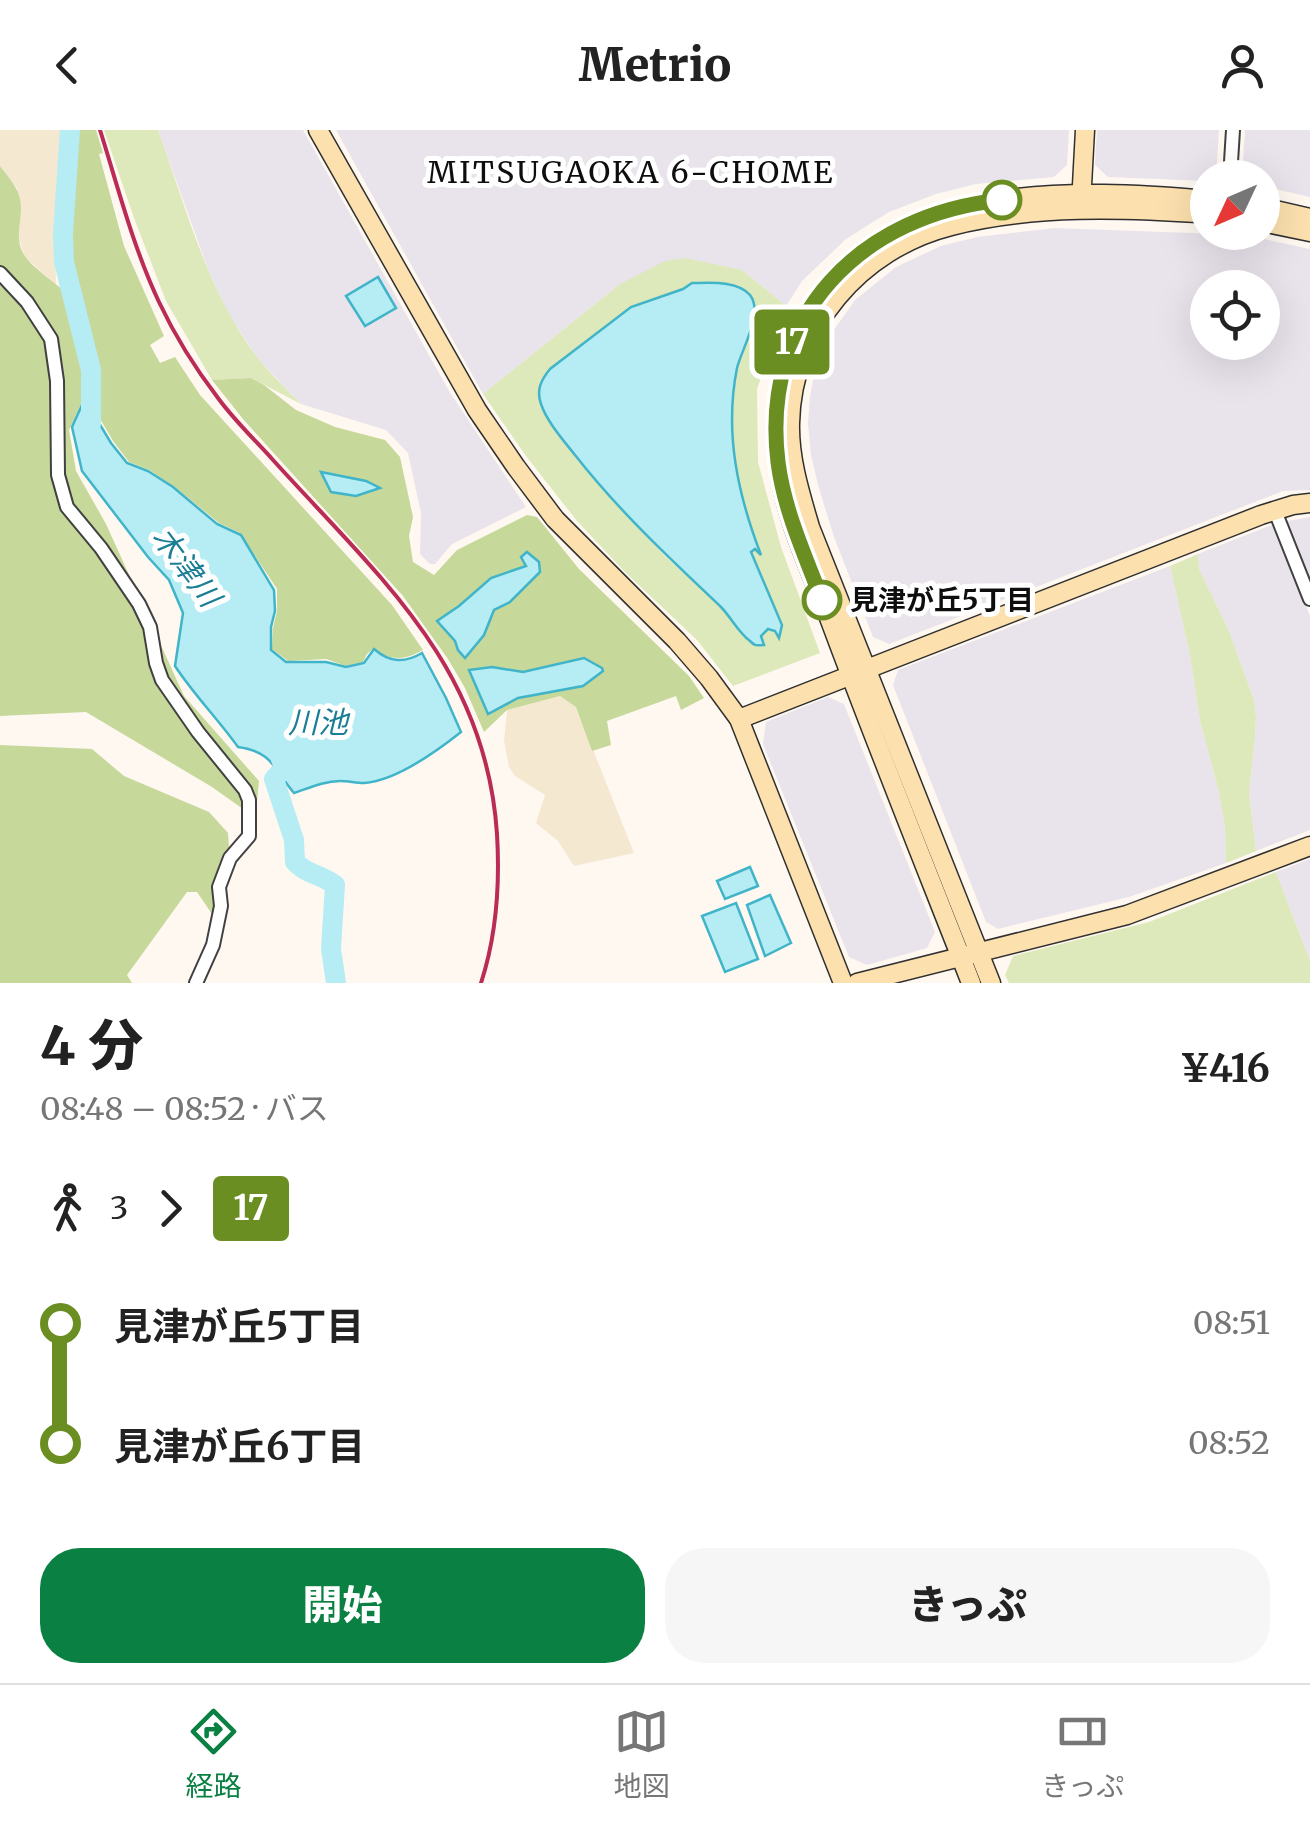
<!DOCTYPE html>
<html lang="ja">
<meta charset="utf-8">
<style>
body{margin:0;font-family:Merriweather,"Noto Sans JP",serif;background:#f6f6f6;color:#222;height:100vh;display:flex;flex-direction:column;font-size:38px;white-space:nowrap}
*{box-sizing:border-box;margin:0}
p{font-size:32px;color:#767676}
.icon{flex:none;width:55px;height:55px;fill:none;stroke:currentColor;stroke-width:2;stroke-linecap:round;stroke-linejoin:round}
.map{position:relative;height:853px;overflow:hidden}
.drawer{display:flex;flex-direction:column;background:#fff;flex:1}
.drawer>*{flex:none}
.badge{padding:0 20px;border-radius:8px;font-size:35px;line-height:65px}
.needle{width:65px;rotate:226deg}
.controls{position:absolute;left:1190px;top:30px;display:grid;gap:20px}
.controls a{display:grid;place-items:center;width:90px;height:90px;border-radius:50%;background:#fff;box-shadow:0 10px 40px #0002;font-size:50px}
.map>.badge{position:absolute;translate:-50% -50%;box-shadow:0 0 0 5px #fff}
.legs{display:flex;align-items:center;gap:15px;height:110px;padding:0 40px;font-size:32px}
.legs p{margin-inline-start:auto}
.overview{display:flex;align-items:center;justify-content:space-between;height:170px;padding:0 40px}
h1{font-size:55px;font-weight:800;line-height:75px}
.primary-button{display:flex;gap:20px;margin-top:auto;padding:20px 40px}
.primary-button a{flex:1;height:115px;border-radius:40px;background:#0b8043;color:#fff;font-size:40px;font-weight:800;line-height:115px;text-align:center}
.primary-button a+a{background:#f6f6f6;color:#222}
ul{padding:0 40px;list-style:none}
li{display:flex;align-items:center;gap:35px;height:120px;font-size:38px}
li i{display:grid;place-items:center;width:15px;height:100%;margin:0 12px;background:currentColor}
li i::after{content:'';width:25px;height:25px;margin:-12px;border:8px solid;border-radius:50%;background:#fff}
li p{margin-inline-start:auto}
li:first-child i{background:linear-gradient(#0000 50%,currentColor 0)}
li:last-child i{background:linear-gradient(currentColor 50%,#0000 0)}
header{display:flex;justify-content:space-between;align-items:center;height:130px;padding:0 40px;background:#fff;font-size:45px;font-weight:800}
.tabs{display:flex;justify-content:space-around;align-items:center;height:140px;border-top:2px solid #e0e0e0;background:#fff;font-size:28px;color:#767676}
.tabs a{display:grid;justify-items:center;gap:5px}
.tabs .current{color:#0b8043}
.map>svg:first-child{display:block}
.industrial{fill:#e9e3ec;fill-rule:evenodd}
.farmland{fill:#f4e8d1}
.green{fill:#dde8bb;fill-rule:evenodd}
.forest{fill:#c6d89a;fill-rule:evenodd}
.water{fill:#b6ecf4;stroke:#40b4c8;stroke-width:2.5}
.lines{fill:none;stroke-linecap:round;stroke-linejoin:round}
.river{stroke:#b6ecf4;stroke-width:20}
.street-casing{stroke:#414141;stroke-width:16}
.secondary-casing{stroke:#303030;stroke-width:21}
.street{stroke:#fff;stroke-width:12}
.secondary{stroke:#fce0ae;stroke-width:18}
.rail{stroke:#ba2b55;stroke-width:4}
.line-1-casing{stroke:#fff;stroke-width:22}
.line-1{stroke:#6b8e23;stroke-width:15}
.stop-1-dot{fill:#fff;stroke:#6b8e23;stroke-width:5}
.labels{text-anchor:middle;stroke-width:10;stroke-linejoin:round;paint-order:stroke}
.stop-label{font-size:28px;font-weight:bold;fill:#0e0e0e;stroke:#fff;text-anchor:start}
.neighbourhood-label{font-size:30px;letter-spacing:2.5px;fill:#0e0e0e;stroke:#fff}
.water-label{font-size:30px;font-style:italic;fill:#1a7e95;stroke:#fff}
</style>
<header><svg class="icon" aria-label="back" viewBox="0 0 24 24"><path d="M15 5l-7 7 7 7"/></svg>Metrio<svg class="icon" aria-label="person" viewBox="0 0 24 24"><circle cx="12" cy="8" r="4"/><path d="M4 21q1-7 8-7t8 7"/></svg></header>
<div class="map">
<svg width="1310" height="853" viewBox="0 0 1310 853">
<rect width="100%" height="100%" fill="#fef8f0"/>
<g class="industrial">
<path d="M158,0h145l146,261 77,116 -74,37 -17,20h-5l-10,-10 1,-41 -13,-60 -22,-23 -85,-26 -42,-44 -30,-45 -20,-43z"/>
<path d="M336,0h733l-2,35 -13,12 -78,7 -40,10 -47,18 -43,27 -44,42 -16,25 -44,-36 -122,14 -137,110z"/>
<path d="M1097,0h122l-3,47 -8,1 -1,3 -99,-4 -13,-12z"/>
<path d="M1245,0h65v67l-47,-11 -1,-8 -20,-1z"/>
<path d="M1055,98l190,7 65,14v241l-27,1 -394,153 -16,-7 -39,-100 -16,-52 -7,-30 -3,-31 2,-27 5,-27 14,-33 26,-37 41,-33 45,-21 36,-9zM1208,158h54v54h-54z"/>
<path d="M1310,387v60l-22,-56z"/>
<path d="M1274,394l36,92v214l-54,21 -7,-58 6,-54 1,-22 -2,-17 -25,-69 -30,-62 -1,-15z"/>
<path d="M1170,436l20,89 10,66 19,71 6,36 1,35 -97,34 -131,32 -12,-7 -93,-237 5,-15z"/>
<path d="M828,567l16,7 91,228 -8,16 -60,17 -18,-8 -86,-213 3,-22z"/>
<path d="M1310,729v102l-34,-89z"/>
</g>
<g class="farmland">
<path d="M0,0h61l2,11 -8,86 1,58 -32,-29 -5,-18 -2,-50 -17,-22z"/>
<path d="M560,566l16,11 58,146 -60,13 -16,-25 -22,-18 9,-28 -30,-19 -6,-9 -5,-26 3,-31z"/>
</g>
<g class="green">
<path d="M104,0h54c28,77 49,162 100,228 13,17 29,31 43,46l-50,-26 -39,2 -46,-79 -32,-83z"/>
<path d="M685,128l57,12 44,36 -29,83 1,73 23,85 39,106 -87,33 -36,-46 -72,-68 -48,-51 -51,-65 -43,-62 137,-110 45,-23zM728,154l14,5 9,7c1,8 4,16 3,23 -4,17 -14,34 -17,51 -11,66 -1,121 23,182l-5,-3 -5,3 32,73 -4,9 -7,-4 -4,-1 -6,6 3,9 -15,-3 -24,-30 -60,-55 -45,-47 -54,-65 -24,-37 -3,-15 2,-12 9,-11 81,-62 53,-18z"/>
<path d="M1198,424l1,15 30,62 25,69 2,17 -1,22 -6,54 7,58 -30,12 -1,-35 -6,-36 -19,-71 -10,-66 -20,-89z"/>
<path d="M1276,742l34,89v22h-301l-4,-8 8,-19 136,-34z"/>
</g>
<g class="forest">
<path d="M61,0h35l7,23 -4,1 25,92 40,90 -14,9 10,18 15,-6 25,38 192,210 31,45c-18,10 -32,12 -49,-2l-7,6 -4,8 -17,4 -20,-7 -38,2 -16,-12 1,-21 4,-17v-22l-37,-56 -21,-10 -43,-35 -27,-18 -20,-8 -16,-21 -14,-24 1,-23 -15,1 -16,35 7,41 30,53 78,172 75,85 -3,32 -13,-4 -31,-22 -126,-75 -86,4v-550c10,13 21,24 21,42 0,15 -6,30 2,45 6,12 30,28 41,38l5,-25 -1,-53 7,-57 -12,-15z"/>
<path d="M251,248l13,7 32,25 39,17 50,13 15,17 13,60 -4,19 4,26 21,13 23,-25 70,-35 10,2 42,52 110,107 15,22 -23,12 -5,-14 -69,25 4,24 -19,6 -16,-44 -16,-11 -53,14 -23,22 -19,-44 -17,-29 -45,-63 -160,-177 -31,-39zM526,436c-6,25 -7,32 -32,44 -9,24 -9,32 -36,40l-3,-9 -17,-20 21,-15 32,-28z"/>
<path d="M0,615l92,4 32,27 85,36 19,21 1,15 -11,30 -6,36 -15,-22h-10l-60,83 5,8h-132z"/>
</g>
<g class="water">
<path d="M378,147l18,31 -31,18 -19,-30z"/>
<path d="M692,153c17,0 45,-3 58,12 14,18 -8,53 -13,73 -13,65 1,127 24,187l-6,-6 -4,3 31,73 -3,13 -4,-7 -7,-2 -7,7 3,9c-8,0 -8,2 -14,-4 -12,-9 -19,-24 -30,-35 -51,-48 -101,-95 -145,-151 -11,-14 -28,-33 -34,-51 -5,-14 0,-24 9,-35l81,-62 52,-18z"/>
<path d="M86,266l12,1 -2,21 15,25 16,20 21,8 25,16 44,37 24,11 33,55 1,21 -4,16v23l15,12h40l20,5 18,-4 10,-14c16,14 31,14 48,4l24,45 15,34c-24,19 -66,49 -97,51 -8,0 -16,-2 -24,-2 -16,0 -31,7 -46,12 -21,-25 -21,-41 -56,-46 -20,-28 -44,-52 -63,-81l8,-53 -14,-33 -21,-23 -66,-86 -10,-44z"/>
<path d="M321,342l45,9 14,7 -24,8 -25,-4z"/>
<path d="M527,422l12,10 1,10 -30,30 -16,8 -10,25 -19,23 -7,-8 -3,-9 -18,-20 22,-15 32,-28 35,-12 -5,-9z"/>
<path d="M584,528l18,10 1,3 -20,15 -65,12 -30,16 -19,-44 23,-3 31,5z"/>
<path d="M750,737l8,19 -33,13 -8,-18z"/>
<path d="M770,765l21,48 -26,13 -18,-51z"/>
<path d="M736,773l22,56 -33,13 -23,-56z"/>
</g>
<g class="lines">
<g class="river">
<path d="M70,0l-7,104 1,28 27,108v54"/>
<path d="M279,623l5,15 -10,11 20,61 1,22c14,14 24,11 40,23l-4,64 5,34"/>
</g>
<g class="street-casing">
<g id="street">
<path d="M1230,48l3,-48"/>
<path d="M0,143l27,29 24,37 6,42 1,94 9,32 34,41 38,56 11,23 6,36 6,17 36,52 47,58 4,10v36l-19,22 -11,29 2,19 -8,39 -17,38"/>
<path d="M1275,381l35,88"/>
</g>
</g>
<g class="secondary-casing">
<g id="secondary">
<path d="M318,0l159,280 39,57 39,52 122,122 32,37 30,41 104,264"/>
<path d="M1081,74l4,-74"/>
<path d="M1262,77l48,11"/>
<path d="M1262,92l48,10"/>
<path d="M739,589l522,-204 32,-10 17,-2"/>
<path d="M857,853l270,-68 183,-69"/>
<path d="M971,853c-47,-120 -95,-239 -140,-360 -20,-53 -48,-108 -53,-165 -5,-57 5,-111 38,-158 84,-120 262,-111 392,-100"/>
<path d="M991,853l-181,-456c-10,-34 -21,-69 -20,-104 2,-95 70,-174 161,-197 83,-21 172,-18 257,-12"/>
</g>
</g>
<use href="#street" class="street"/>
<use href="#secondary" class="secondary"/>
<path class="rail" d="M100,0c18,57 33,117 59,172 16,34 36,66 59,96 16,22 37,42 55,62 105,116 213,206 224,374 3,50 0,100 -16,149"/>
</g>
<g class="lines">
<g class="line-1-casing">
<path id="line-1" d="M822,470c-17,-45 -38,-90 -44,-138 -18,-146 83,-248 224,-262"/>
</g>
<use href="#line-1" class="line-1"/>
</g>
<g class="stop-1-dot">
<circle cx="1002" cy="70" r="18"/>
<circle cx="822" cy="470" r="18"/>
</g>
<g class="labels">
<g class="stop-label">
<text x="850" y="480">見津が丘5丁目</text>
</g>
<g class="neighbourhood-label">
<text x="631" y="53">MITSUGAOKA 6-CHOME</text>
</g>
<g class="water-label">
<text transform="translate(186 437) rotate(53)" y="10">木津川</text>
<text x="318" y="603">川池</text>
</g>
</g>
</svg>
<div class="controls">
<a><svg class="needle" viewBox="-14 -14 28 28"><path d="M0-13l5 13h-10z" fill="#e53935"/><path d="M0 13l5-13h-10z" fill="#767676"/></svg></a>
<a><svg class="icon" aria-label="locate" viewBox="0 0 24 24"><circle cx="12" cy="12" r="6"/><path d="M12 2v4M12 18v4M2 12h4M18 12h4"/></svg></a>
</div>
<b class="badge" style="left:792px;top:212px;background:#6b8e23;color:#fff">17</b>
</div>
<section class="drawer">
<div class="overview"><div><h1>4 分</h1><p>08:48 – 08:52 · バス</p></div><b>¥416</b></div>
<div class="legs"><svg class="icon" aria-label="walk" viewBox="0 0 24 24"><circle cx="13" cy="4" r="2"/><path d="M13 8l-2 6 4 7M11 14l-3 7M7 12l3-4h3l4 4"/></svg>3<svg class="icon" aria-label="forward" viewBox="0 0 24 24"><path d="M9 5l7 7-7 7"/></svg><b class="badge" style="background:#6b8e23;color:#fff">17</b></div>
<ul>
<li><i style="color:#6b8e23"></i><b>見津が丘5丁目</b><p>08:51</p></li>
<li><i style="color:#6b8e23"></i><b>見津が丘6丁目</b><p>08:52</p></li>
</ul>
<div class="primary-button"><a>開始</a><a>きっぷ</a></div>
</section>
<nav class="tabs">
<a class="current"><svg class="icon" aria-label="directions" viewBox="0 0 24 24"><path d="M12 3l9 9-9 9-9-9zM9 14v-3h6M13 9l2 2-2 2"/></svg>経路</a>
<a><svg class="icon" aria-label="map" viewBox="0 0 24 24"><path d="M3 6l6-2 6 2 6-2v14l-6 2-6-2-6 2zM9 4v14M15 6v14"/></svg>地図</a>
<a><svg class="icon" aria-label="tickets" viewBox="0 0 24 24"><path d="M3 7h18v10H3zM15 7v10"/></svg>きっぷ</a>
</nav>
